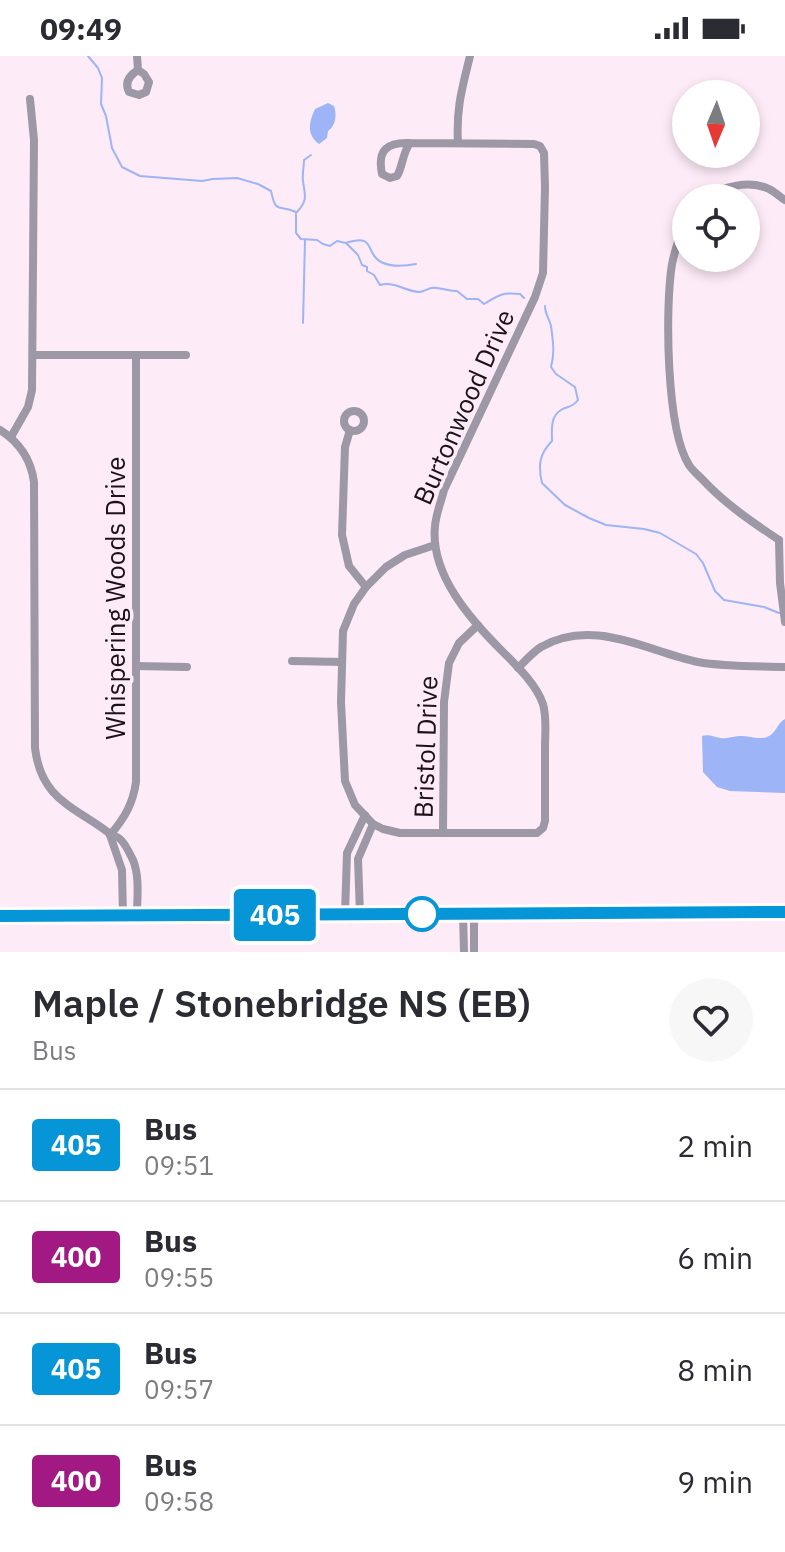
<!DOCTYPE html>
<style>
body{margin:0;font-family:"IBM Plex Sans",sans-serif;background:#f7f7f7;color:#2b2b33;height:100vh;display:flex;flex-direction:column;font-size:30px;white-space:nowrap}
*{box-sizing:border-box;margin:0}
p{font-size:26px;color:#7c7c81}
.icon{flex:none;width:44px;height:44px;fill:none;stroke:currentColor;stroke-width:2;stroke-linecap:round;stroke-linejoin:round}
.map{position:relative;height:896px;overflow:hidden}
.sheet{display:flex;flex-direction:column;background:#fff;flex:1}
.sheet>*{flex:none}
.badge{padding:0 16px;border-radius:6px;font-size:28px;line-height:52px}
.needle{width:52px;rotate:182deg}
.fabs{position:absolute;left:672px;top:24px;display:grid;gap:16px}
.fabs a{display:grid;place-items:center;width:88px;height:88px;border-radius:50%;background:#fff;box-shadow:0 4px 12px #0003;font-size:40px}
.map>.badge{position:absolute;translate:-50% -50%;box-shadow:0 0 0 4px #fff}
.round{display:grid;place-items:center;flex:none;width:84px;height:84px;border-radius:42px;background:#f7f7f7}
.head{display:flex;align-items:center;justify-content:space-between;height:136px;padding:0 32px}
h1{font-size:38px;font-weight:600;line-height:60px}
ul{padding:0;list-style:none}
li{display:flex;align-items:center;gap:24px;height:112px;padding:0 32px;border-top:2px solid #e1e1e2}
li div{flex:1}
li b{display:block;font-size:30px}
li em{font-style:normal}
li .badge{min-width:88px;font-weight:700;text-align:center}
.status{display:flex;justify-content:space-between;align-items:center;height:56px;padding:0 40px;background:#fff;direction:ltr}
.status svg{height:22px;fill:currentColor}
.map>svg:first-child{display:block}
.water{fill:#9db4f6}
.lines{fill:none;stroke-linecap:round;stroke-linejoin:round}
.stream{stroke:#9db4f6;stroke-width:2}
.minor{stroke:#9d98a5;stroke-width:8}
.major{stroke:#585066;stroke-width:10}
.line-casing{stroke:#fff;stroke-width:18}
.line{stroke:#0696d7;stroke-width:12}
.stop-dot{fill:#fff;stroke:#0696d7;stroke-width:4}
.labels{text-anchor:middle;stroke-width:7;stroke-linejoin:round;paint-order:stroke}
.street-label{font-size:26px;fill:#1b1119;stroke:#fdebf8}
</style>
<div class="status"><b>09:49</b><svg viewBox="0 0 49 12"><path d="M0 12V9h3v3zM5 12V6h3v6zM10 12V3h3v9zM15 12V0h3v12zM26 1h20v11H26zM47 4h2v5h-2z"/></svg></div>
<div class="map">
<svg width="785" height="896" viewBox="0 0 785 896">
<rect width="100%" height="100%" fill="#fdebf8"/>
<g class="water">
<path d="M328,47l6,3c3,8 2,20 -6,25l-1,7 -8,6c-13,-10 -10,-22 -4,-35z"/>
<path d="M785,663v74l-55,-2 -13,-4 -14,-15 -1,-36c9,-2 10,1 19,2 7,1 13,-2 20,-2 8,0 17,4 26,1 9,-3 10,-14 18,-18z"/>
</g>
<g class="lines">
<g class="stream">
<path d="M88,0l10,12 4,10 -1,26 5,12 6,32 10,19 18,9 62,5 11,-2 24,-1 21,6 13,7c5,23 6,13 25,21"/>
<path d="M297,156c11,-12 8,-16 6,-31 -1,-7 1,-14 1,-21l7,-5"/>
<path d="M296,158v19l5,6 16,1 6,4 7,2 7,-5 9,2c31,-10 18,10 35,19 10,5 25,4 35,2"/>
<path d="M346,187l12,12 4,10 5,2v4l7,4 6,10c14,-4 25,6 39,7 4,0 8,-3 12,-4 8,-2 17,4 26,3l10,8h11l6,5c15,-9 18,-12 36,-10l4,4"/>
<path d="M545,250c0,8 4,12 6,20 2,15 4,27 0,41l5,7 19,13 3,13c-6,8 -10,6 -17,10 -11,6 -9,21 -9,31 -13,13 -14,25 -10,42l23,22 24,13 17,7 38,4 16,4 36,21 7,9 12,28 9,9 40,7 15,6"/>
<path d="M303,267l2,-83"/>
</g>
<g class="minor">
<path d="M137,0l1,14c-8,5 -14,12 -9,22l10,3 7,-3 3,-10 -5,-8 -6,-4"/>
<path d="M410,87c-23,-1 -33,7 -28,31l8,4 7,-2c6,-10 5,-22 13,-33l124,1 6,2 4,7 1,34 -2,86 -8,24 -91,193c-3,12 -8,24 -9,36 -5,48 35,93 67,125 15,15 34,33 41,53 4,14 2,29 2,43 0,25 0,49 0,74l-2,7 -6,5h-137l-17,-4 -10,-5 -18,-19 -10,-24 -4,-79 2,-71 11,-27 12,-17 20,-20 19,-12 30,-10"/>
<path d="M458,87c-2,-35 4,-54 12,-87"/>
<path d="M706,142c16,-12 44,-18 63,-9 5,2 11,8 16,11"/>
<path d="M686,167c-7,13 -11,27 -14,41 -7,43 -6,165 17,201 3,5 9,10 13,14 22,24 50,43 77,61"/>
<path d="M34,299h152"/>
<circle cx="354" cy="365" r="10"/>
<path d="M0,374c19,12 31,30 34,52l1,266c6,51 38,58 74,85 3,3 8,3 11,6 5,4 10,15 13,21 7,17 4,38 4,56"/>
<path d="M350,374l-5,17 -3,88 7,31 17,21"/>
<path d="M11,381l17,-30 4,-17 2,-250 -4,-41"/>
<path d="M779,484l1,43 5,39"/>
<path d="M292,605l50,1"/>
<path d="M136,610l51,1"/>
<path d="M518,612c7,-7 15,-16 23,-21 52,-30 105,4 157,15 28,5 58,4 87,5"/>
<path d="M443,777l1,-131 5,-39 10,-20 19,-18"/>
<path d="M110,779c15,-17 23,-32 26,-53v-427"/>
<path d="M110,779l12,35 1,46"/>
<path d="M345,858l2,-61 18,-38"/>
<path d="M360,858l-2,-55 15,-35"/>
<path d="M463,858l1,38"/>
<path d="M474,896v-38"/>
</g>
<path class="major" d="M0,860l785,-4"/>
</g>
<g class="lines">
<g class="line-casing">
<path id="line" d="M0,860l785,-4"/>
</g>
<use href="#line" class="line"/>
</g>
<circle class="stop-dot" cx="422" cy="858" r="16"/>
<g class="labels">
<g class="street-label">
<text transform="translate(464 351) rotate(-66)" y="9">Burtonwood Drive</text>
<text transform="translate(116 542) rotate(-90)" y="9">Whispering Woods Drive</text>
<text transform="translate(426 691) rotate(-88)" y="9">Bristol Drive</text>
</g>
</g>
</svg>
<div class="fabs">
<a><svg class="needle" viewBox="-14 -14 28 28"><path d="M0-13l5 13h-10z" fill="#e53935"/><path d="M0 13l5-13h-10z" fill="#7c7c81"/></svg></a>
<a><svg class="icon" aria-label="locate" viewBox="0 0 24 24"><circle cx="12" cy="12" r="6"/><path d="M12 2v4M12 18v4M2 12h4M18 12h4"/></svg></a>
</div>
<b class="badge" style="left:275px;top:859px;background:#0696d7;color:#fff">405</b>
</div>
<section class="sheet">
<div class="head"><div><h1>Maple / Stonebridge NS (EB)</h1><p>Bus</p></div><a class="round"><svg class="icon" aria-label="heart" viewBox="0 0 24 24"><path d="M12 20l-8-8c-3-5 5-10 8-4 3-6 11-1 8 4z"/></svg></a></div>
<ul>
<li><span class="badge" style="background:#0696d7;color:#fff">405</span><div><b>Bus</b><p>09:51</p></div><em>2 min</em></li>
<li><span class="badge" style="background:#a31984;color:#fff">400</span><div><b>Bus</b><p>09:55</p></div><em>6 min</em></li>
<li><span class="badge" style="background:#0696d7;color:#fff">405</span><div><b>Bus</b><p>09:57</p></div><em>8 min</em></li>
<li><span class="badge" style="background:#a31984;color:#fff">400</span><div><b>Bus</b><p>09:58</p></div><em>9 min</em></li>
</ul>
</section>
